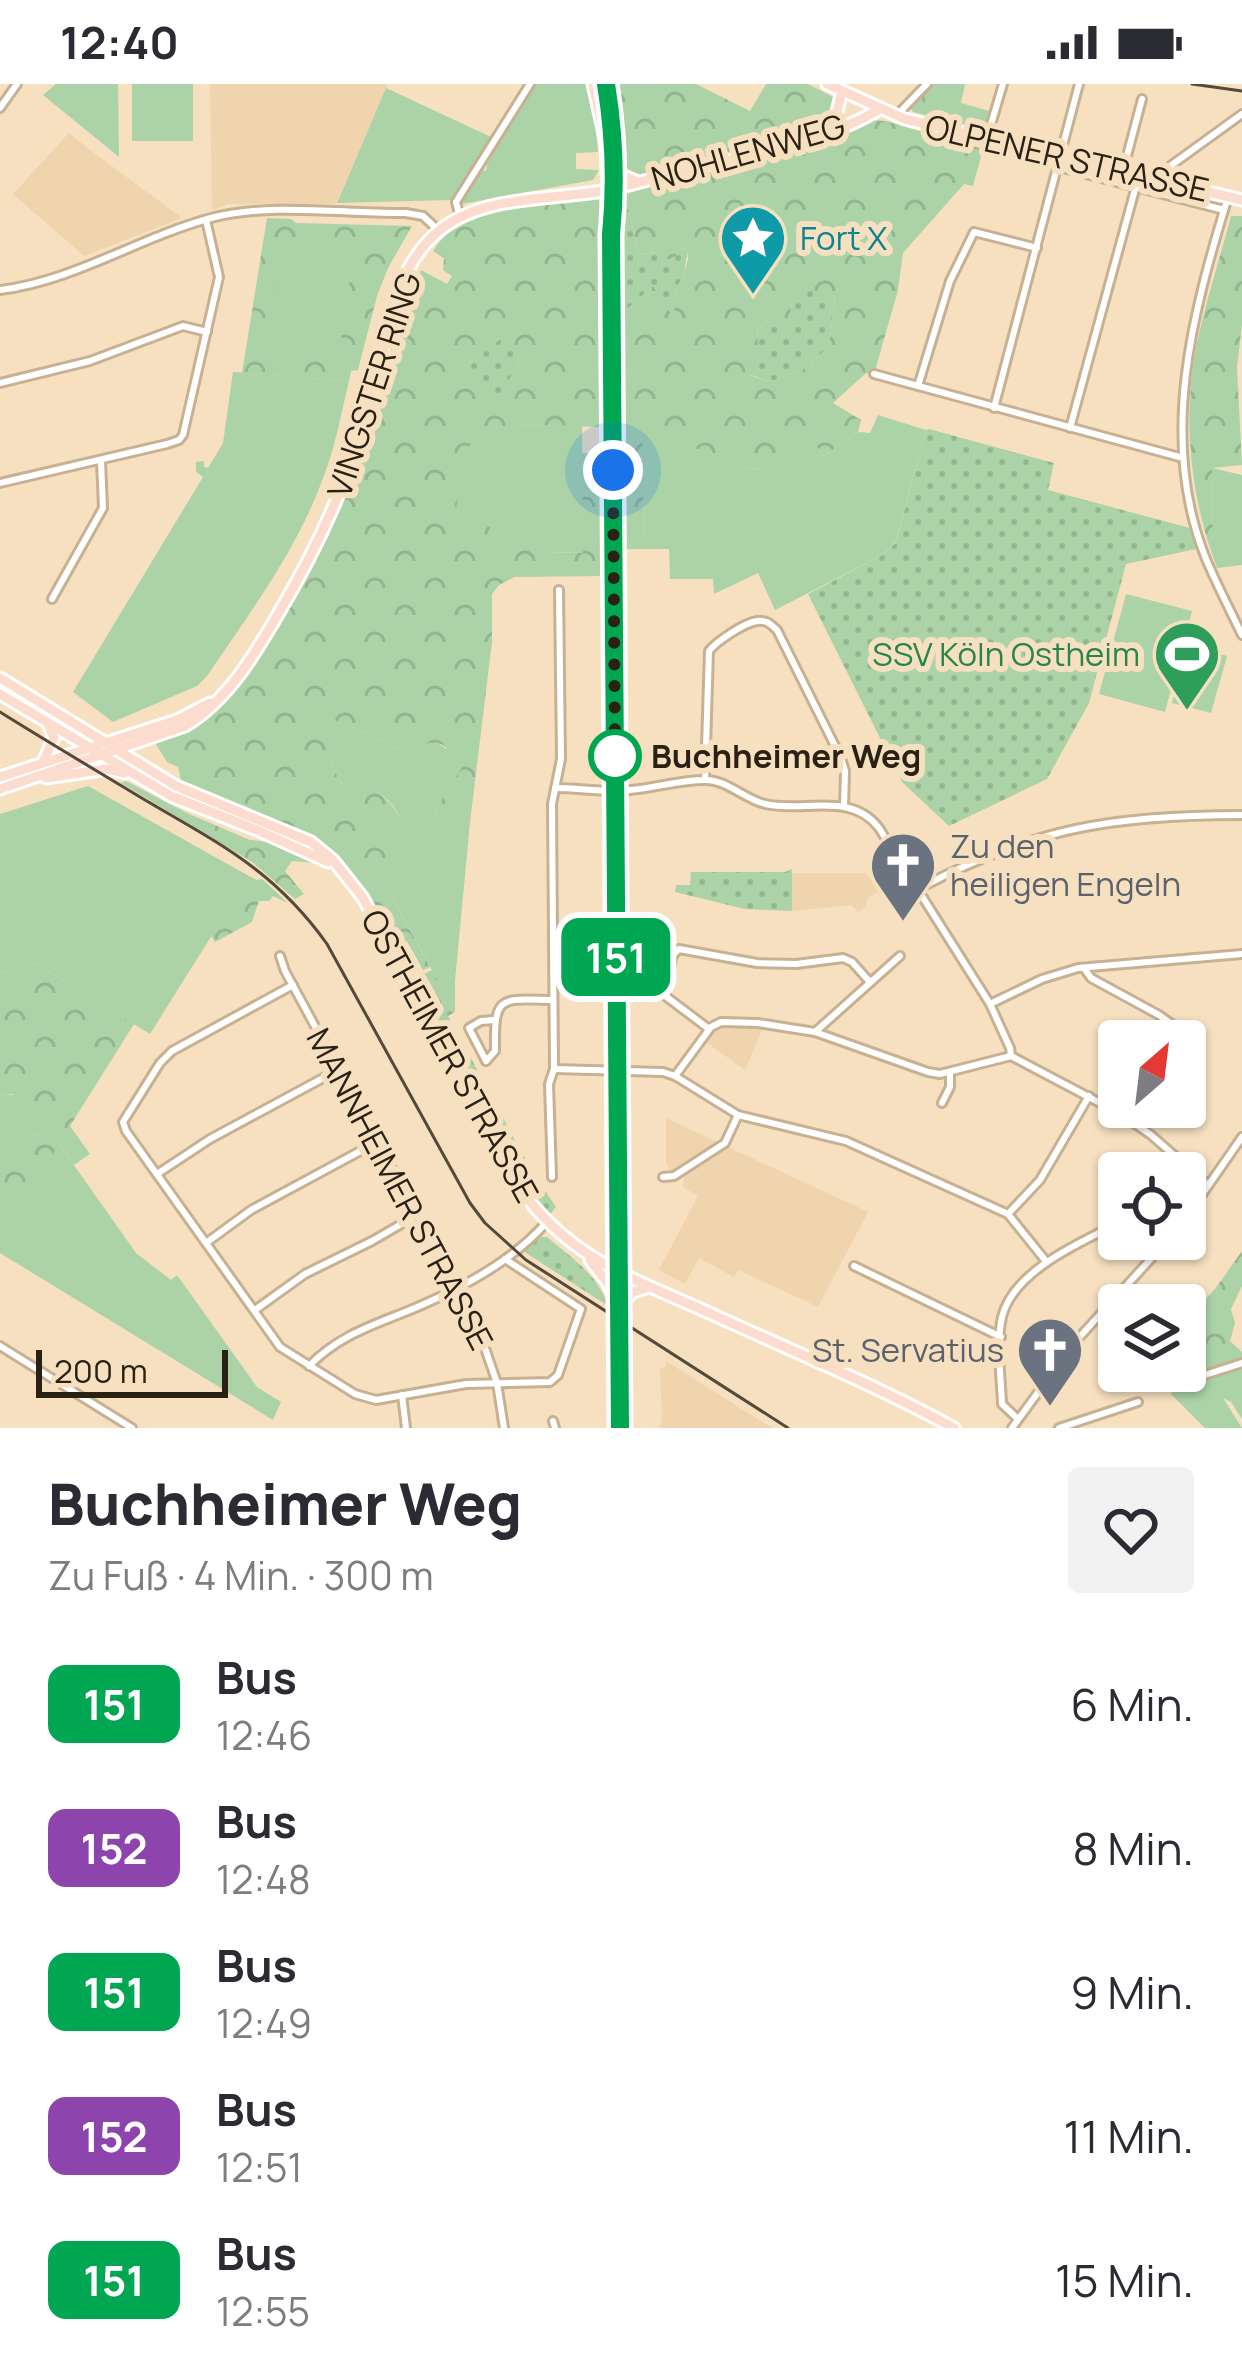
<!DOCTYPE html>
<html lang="de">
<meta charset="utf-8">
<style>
body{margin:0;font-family:Manrope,sans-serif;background:#f2f2f3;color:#2b2b33;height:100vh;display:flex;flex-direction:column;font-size:45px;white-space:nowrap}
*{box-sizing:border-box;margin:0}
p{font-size:39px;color:#7c7c81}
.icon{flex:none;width:66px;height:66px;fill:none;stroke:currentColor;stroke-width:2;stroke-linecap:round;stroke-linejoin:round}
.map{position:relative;height:1344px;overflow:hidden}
.drawer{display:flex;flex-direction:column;background:#fff;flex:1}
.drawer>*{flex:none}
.badge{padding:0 24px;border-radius:18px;font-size:42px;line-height:78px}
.needle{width:78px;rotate:28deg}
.tools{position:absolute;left:1098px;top:936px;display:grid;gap:24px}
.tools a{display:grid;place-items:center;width:108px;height:108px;border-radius:12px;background:#fff;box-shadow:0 3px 9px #0004;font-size:60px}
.scale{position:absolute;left:36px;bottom:30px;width:192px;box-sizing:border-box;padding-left:12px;border:6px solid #2a2115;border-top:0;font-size:33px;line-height:42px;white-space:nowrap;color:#2a2115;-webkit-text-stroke:9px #f6e0c0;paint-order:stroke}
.you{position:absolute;width:60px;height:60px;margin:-30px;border:9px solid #fff;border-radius:50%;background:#1a73e8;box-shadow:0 0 0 18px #1a73e833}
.map>.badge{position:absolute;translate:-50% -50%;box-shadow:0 0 0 6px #fff}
.round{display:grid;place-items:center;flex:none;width:126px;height:126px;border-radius:12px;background:#f2f2f3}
.overview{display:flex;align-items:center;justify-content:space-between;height:204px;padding:0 48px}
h1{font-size:57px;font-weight:800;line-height:90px}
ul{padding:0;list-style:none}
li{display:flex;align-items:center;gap:36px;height:144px;padding:0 48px}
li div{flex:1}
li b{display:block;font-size:45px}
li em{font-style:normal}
li .badge{min-width:132px;font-weight:700;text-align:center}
.status{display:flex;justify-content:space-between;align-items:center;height:84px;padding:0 60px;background:#fff;direction:ltr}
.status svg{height:33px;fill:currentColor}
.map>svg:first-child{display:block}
.built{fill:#efd4ae}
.grass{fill:url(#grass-dots)}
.forest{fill:url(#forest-crowns);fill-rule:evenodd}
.green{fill:#abd3a7}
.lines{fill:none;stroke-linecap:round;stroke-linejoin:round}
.minor-casing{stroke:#c7b193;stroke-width:12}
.major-casing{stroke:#fff;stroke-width:15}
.minor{stroke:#fff;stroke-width:6}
.major{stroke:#fcdcce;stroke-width:9}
.tram{stroke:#554939;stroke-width:3}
.line-casing{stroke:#fff;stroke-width:27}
.line{stroke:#00a651;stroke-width:18}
.walk{stroke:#2a2115;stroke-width:12;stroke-dasharray:0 21.6}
.stop-dot{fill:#fff;stroke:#00a651;stroke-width:6}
.labels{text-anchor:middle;stroke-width:12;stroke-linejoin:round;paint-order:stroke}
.street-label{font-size:33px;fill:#2a2115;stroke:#f6e0c0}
.culture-label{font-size:33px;fill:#0d838f;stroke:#f6e0c0;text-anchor:start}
.leisure-label{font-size:33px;fill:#27864d;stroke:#f6e0c0;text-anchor:end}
.stop-label{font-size:33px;font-weight:bold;fill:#2a2115;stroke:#f6e0c0;text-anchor:start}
.worship-label{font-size:33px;fill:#5b616d;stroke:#f6e0c0;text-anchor:start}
</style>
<div class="status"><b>12:40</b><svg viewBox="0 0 49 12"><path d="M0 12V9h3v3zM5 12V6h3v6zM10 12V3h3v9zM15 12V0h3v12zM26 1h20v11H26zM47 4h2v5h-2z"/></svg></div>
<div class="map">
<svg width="1242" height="1344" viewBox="0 0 1242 1344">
<defs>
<pattern id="grass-dots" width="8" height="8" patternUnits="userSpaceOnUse" patternTransform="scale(3)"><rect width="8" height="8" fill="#abd3a7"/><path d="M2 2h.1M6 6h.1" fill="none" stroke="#93b58f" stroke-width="1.8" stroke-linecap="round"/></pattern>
<pattern id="forest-crowns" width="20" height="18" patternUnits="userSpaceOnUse" patternTransform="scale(3)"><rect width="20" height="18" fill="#abd3a7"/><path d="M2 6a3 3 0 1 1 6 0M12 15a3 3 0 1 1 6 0" fill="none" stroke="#93b58f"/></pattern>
</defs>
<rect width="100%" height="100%" fill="#f6e0c0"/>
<g class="built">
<path d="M210,0h178l-52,120h-107l-17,6z"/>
<path d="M69,49l25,20 88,65 -98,38 -71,-62z"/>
<path d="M792,789h74l12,19 -11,6 -1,8 -8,6 -6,-7 -60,6z"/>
<path d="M721,943l42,1 -18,42 -39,-28 8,-11z"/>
<path d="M666,1034l53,25 -44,27h-4l-5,-6z"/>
<path d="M726,1062l142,66 -50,95 -80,-37 -4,7 -35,-19 -14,26 -26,-14 39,-74 -15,-9 1,-13z"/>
<path d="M666,1277l106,67h-113l3,-8 -2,-52 6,-1z"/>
</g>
<g class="grass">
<path d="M625,110l14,60 49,-5 -4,25 -10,19 2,30 -23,-37 -29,26 -3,-113z"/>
<path d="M808,203l27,11 -6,49 -28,24 -32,11 -20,-8 9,-28 -1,-16 12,-11 18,18 5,-36z"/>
<path d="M503,253l17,25 -26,43 -29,-39z"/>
<path d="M929,345l125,34 -6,27 142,38 6,21 -70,15 -37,139 -42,76 -98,47 -47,-44 -94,-188 76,-40 12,-12 30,-112z"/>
<path d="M792,785v42l-47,-2 -70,-17 1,-7h14l1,-13h94z"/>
<path d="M432,886l23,42 -7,4 4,8 -12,7 5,7 -2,-7 10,-6 79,147 24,35 -8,10 -25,-29 -111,-208z"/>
<path d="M541,1153h6c24,20 52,39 61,69l-85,-55z"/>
</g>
<g class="forest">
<path d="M616,0h80l54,27 16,-27h42l29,15 -7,20 -12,13 -96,27 -91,17 -10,-7z"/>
<path d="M932,0h33l-4,19 32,9 -5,18 -75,-18 -3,-5z"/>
<path d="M871,36l14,1 98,28 -10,37 -9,-2 -61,69 -5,37 -23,81 -10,3 -32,29 28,17 -3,12 -34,24 -19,-23 -45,36 -19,-2 -98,-40 1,122h-18l-2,-237 29,-26 22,34 -1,-27 10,-19 4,-15 -1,-10 -9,1 -5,11 -19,-9 -15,2 -14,-60 190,-52zM808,204l27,10 -6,49 -28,24 -32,11 -19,-7 8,-29 -1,-16 12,-11 18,20 5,-38z"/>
<path d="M599,113l4,230 -95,-2 40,134 2,-7 32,1v-100h22l1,123 -91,1 -15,8 -7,9v48l-22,180 -35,-10 20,-49c-12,-32 -27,-17 -49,-10l-52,-26 -10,2 -9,-9 -2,32 -4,5 14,32 21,12 -2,-16c17,7 28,15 37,31l-14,25 18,13 -20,27 47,86 -7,3 -11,-20 -9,4 11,21 -4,3 -48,-90 -34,-37 -146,-66 -4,-18 -11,-5 -12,-19c19,-9 40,-17 56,-30 24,-19 40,-48 56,-73 43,-70 83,-143 105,-223 15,-50 23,-101 49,-147l26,14 5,-8 -9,-6 1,-12 -11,-7c34,-53 109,-48 166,-54zM502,254l18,24 -26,42 -29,-38z"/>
<path d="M1231,132h11v109l-5,42 5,98 -30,3 1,67 -3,13c-21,-65 -27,-137 -13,-205 9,-42 23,-85 34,-127z"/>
<path d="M267,134l24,1 5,4 116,3 -24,42 -11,28 -19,74 -7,1 -2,10 -107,-8z"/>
<path d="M126,697l63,33 61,26 20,2 27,9 19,12 -24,-2 -7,10 19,23 -9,5 -43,-37 -131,-79z"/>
<path d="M249,792l8,4 5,-1 26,24 -15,-7 -4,5h-10l-7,21 -37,20 -4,-6z"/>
<path d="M35,879l99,61 -64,102 20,28 -16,11 -14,-20 -60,95v-70l3,1 31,-35 5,-2 -26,-40h-13v-120z"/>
<path d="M1242,1167v35l-11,23 4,14 -5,18 12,11v6l-58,19 -6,-6h7v-50l30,-32z"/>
</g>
<g class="green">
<path d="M56,0h62l1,73 -76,-62z"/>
<rect x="132" y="0" width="61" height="57"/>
<path d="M535,0h51l9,38 3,30 -22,1v16l23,1 -6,10 -131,24v-7l17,-28 7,2 2,-12z"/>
<path d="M386,4l105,49 -40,63 -114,3z"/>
<path d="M283,155l71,11 -16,109 -72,-11z"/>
<path d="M233,288l116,9c-8,33 -14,68 -27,100 -26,70 -73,133 -115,195l-10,10 -84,36 -40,-30 130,-215 -7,-5v-10l8,-1v6l4,1 15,-25z"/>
<path d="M878,331l48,15 -30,111 -12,13 -109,56 -17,-37 -44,21 -1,-15h-43l-1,-30h-25l-2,-123 99,41 18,2 46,-36 19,23 34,-24 12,1z"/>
<path d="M508,341l74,1 1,127 -32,-1 -4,8 -91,-52 13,-62z"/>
<path d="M1212,384l30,7v90l-25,3 -7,-20 3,-13z"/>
<path d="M1126,510l66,17 -27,101 -66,-18z"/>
<path d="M1188,561l39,11 -16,57 -39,-10z"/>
<path d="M335,635l9,10 10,-2 52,26 23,-10h8l12,7 7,13 6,4 -27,44 35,11 -15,159v31l-72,-131 20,-27 -18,-13 14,-26c-8,-15 -20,-24 -36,-28l1,14 -21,-12 -14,-32 4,-5 -10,-12z"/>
<path d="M88,702l161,90 -99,158 -115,-71 -35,11v-160z"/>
<path d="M0,1010l19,1 34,20 -6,15 -13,6 -2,10 -29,25 -3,-1z"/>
<path d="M59,1060l77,109 35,27 6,-5 80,112 24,15 -8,18 -273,-167v-13z"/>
<path d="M1242,1284v51l-11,-17 -8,-4 19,30h-37l-35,-35z"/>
</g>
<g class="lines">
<g class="minor-casing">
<g id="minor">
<path d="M0,24l17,-24"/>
<path d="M896,32l31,-32"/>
<path d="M987,54l16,-54"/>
<path d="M1059,83l165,43"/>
<path d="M1123,87l19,-72"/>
<path d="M1159,95l3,-7 80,-58"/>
<path d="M1228,113c-36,118 -70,243 -22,362 11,26 24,51 36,76"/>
<path d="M460,134l-4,-16 74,-118"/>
<path d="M0,206c74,-9 140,-53 211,-72 63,-16 131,-4 195,-5l17,3 16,15"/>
<path d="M874,290l309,84"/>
<path d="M0,299l90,-22 93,-35 24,6"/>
<path d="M918,302l32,-105 24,-49 63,16"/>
<path d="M994,324l85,-324"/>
<path d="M1070,344l66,-242"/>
<path d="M0,399l167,-39 12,-4 4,-5 36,-158 -13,-57"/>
<path d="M52,515l51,-91 -2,-47"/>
<path d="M705,695l4,-128c8,-10 35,-28 48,-30 11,-1 13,3 20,9l64,128 4,13 -1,36"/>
<path d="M555,704c25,0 51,5 75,2 25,-2 50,-10 74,-10 22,-1 40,19 61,24 39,9 86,-13 114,24l111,176 20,44 1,8"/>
<path d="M918,805c115,-61 195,-74 324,-74"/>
<path d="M280,872l5,15 192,354 20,58 7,45"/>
<path d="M1084,884l7,10 68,37 14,10"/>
<path d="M293,901l-121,66 -12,12 -37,59 3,9 154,216 75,47 21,6 90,-16 84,-2 8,-7 23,-66 -76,-50"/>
<path d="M990,920l52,-25 36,-11 164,-14"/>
<path d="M709,945l-45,-34 9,-40 6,-6 78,14 39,1 47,-6 9,4 17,19"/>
<path d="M815,948l85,-76"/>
<path d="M486,977l9,-10c-1,-57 5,-52 58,-51"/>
<path d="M486,977l-17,-33 12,-7 13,-1"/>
<path d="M554,985l109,3 12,4 63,39 108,26 162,73 37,46"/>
<path d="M675,992l36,-49 10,-5 37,1 57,9 113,40 12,2 71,-18 110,58 30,21 57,50"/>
<path d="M942,1019l8,-16v-15"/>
<path d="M157,1090l53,-35 128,-69"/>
<path d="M552,1093l-3,-93 5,-15 -2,-265 9,-45 -2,-169"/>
<path d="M663,1093l11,-1 51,-33 13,-28"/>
<path d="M1185,1099l10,-7"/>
<path d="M1008,1130l32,-34 49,-84"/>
<path d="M1185,1135l57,-82"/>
<path d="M206,1159l45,-33 126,-68"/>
<path d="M854,1182l147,71"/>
<path d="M1106,1224l13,12"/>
<path d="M255,1226l50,-36 67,-33 45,-26"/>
<path d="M0,1262l132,82"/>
<path d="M309,1282c33,-34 72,-43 113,-61 45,-20 91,-45 124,-82"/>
<path d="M1173,1287l13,10 56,-18"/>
<path d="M402,1311l4,33"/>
<path d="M1018,1335l-16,-15c-1,-28 -6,-60 0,-87 11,-46 79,-75 117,-94"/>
<path d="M553,1337l2,7"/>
<path d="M1012,1344l63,-86 94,-103"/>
<path d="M1059,1344l79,-26"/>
</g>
</g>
<g class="major-casing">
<g id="major">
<path d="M593,0l13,59 6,155 8,1130"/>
<path d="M606,0l6,60"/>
<path d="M827,0l78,35 337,81"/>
<path d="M824,51l12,-19 6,-25"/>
<path d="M613,83l9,8 16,7"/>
<path d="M0,594l176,108 135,56 22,18 30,38 146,273c50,86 124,107 209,146 79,36 159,69 236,111"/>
<path d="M0,610l171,102 86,34 71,32"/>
<path d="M44,676l10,-22 -5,-12"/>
<path d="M0,693l177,-57 33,-17"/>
<path d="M46,694l61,-9 18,4"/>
<path d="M0,705l185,-63c42,-25 68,-69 92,-110 41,-69 74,-139 94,-217 15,-53 18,-118 59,-160 44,-45 115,-38 172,-48 30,-6 59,-15 88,-22 65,-15 133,-26 190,-60"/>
<path d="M590,1176l17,22 10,19"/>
<path d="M619,1222l14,-14 16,-5"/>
</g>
</g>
<use href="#minor" class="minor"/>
<use href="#major" class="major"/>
<g class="tram">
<path d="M1192,0l50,7"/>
<path d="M0,628c48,30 97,59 145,88 75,44 130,71 182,144l143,259 15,20 41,37 262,168"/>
</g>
</g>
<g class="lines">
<g class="line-casing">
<path id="line" d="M606,0c8,49 10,101 5,151l9,1193"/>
</g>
<use href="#line" class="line"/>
<path class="walk" d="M613,386l2,286"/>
</g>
<defs>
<g id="sight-pin" transform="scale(3.45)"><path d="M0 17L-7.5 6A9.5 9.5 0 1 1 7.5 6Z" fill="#0f9aa8" stroke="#f6e0c0"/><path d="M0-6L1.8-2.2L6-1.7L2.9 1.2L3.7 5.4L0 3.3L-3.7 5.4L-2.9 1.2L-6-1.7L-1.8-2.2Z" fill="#fff"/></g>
<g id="stadium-pin" transform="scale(3.45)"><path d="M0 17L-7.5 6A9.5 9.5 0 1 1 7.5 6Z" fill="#2e9e5b" stroke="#f6e0c0"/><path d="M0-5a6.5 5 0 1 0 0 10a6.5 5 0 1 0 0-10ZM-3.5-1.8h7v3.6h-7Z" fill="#fff"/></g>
<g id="church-pin" transform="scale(3.45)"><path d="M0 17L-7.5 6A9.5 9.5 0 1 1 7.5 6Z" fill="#6b7280" stroke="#f6e0c0"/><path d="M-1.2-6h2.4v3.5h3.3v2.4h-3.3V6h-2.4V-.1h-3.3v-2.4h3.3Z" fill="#fff"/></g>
</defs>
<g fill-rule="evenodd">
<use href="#sight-pin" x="753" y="154"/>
<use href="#stadium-pin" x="1187" y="570"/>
<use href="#church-pin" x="903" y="781"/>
<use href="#church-pin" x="1050" y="1266"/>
</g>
<circle class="stop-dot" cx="615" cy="672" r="24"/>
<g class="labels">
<g class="street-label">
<text transform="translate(748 68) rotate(-16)" y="12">NOHLENWEG</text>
<text transform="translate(1067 74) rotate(13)" y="12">OLPENER STRASSE</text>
<text transform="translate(374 301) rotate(-72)" y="12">VINGSTER RING</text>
<text transform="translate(450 972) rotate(61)" y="12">OSTHEIMER STRASSE</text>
<text transform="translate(400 1105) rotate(62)" y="12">MANNHEIMER STRASSE</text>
</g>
<g class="culture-label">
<text x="800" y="166">Fort X</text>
</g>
<g class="leisure-label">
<text x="1140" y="582">SSV Köln Ostheim</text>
</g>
<g class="stop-label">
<text x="651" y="684">Buchheimer Weg</text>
</g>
<g class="worship-label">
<text x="950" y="774">Zu den<tspan x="950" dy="38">heiligen Engeln</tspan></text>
<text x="1004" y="1278" text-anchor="end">St. Servatius</text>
</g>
</g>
</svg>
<div class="tools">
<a><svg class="needle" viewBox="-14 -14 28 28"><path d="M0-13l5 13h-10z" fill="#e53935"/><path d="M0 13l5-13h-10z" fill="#7c7c81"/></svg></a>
<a><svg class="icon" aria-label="locate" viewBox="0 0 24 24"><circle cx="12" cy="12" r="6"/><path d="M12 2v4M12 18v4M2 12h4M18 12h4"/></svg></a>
<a><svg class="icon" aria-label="layers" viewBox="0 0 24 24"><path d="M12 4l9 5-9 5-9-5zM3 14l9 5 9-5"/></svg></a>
</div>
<div class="scale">200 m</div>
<div class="you" style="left:613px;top:386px"></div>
<b class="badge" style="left:616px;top:873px;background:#00a651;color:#fff">151</b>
</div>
<section class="drawer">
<div class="overview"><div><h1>Buchheimer Weg</h1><p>Zu Fuß · 4 Min. · 300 m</p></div><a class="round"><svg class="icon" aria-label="heart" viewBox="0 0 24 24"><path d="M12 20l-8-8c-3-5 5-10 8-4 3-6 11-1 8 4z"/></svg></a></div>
<ul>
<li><span class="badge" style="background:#00a651;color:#fff">151</span><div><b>Bus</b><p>12:46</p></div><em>6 Min.</em></li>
<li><span class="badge" style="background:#8e44ad;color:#fff">152</span><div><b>Bus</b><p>12:48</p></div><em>8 Min.</em></li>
<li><span class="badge" style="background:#00a651;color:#fff">151</span><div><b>Bus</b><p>12:49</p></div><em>9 Min.</em></li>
<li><span class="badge" style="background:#8e44ad;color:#fff">152</span><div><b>Bus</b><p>12:51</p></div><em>11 Min.</em></li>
<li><span class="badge" style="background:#00a651;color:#fff">151</span><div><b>Bus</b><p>12:55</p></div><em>15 Min.</em></li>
</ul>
</section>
